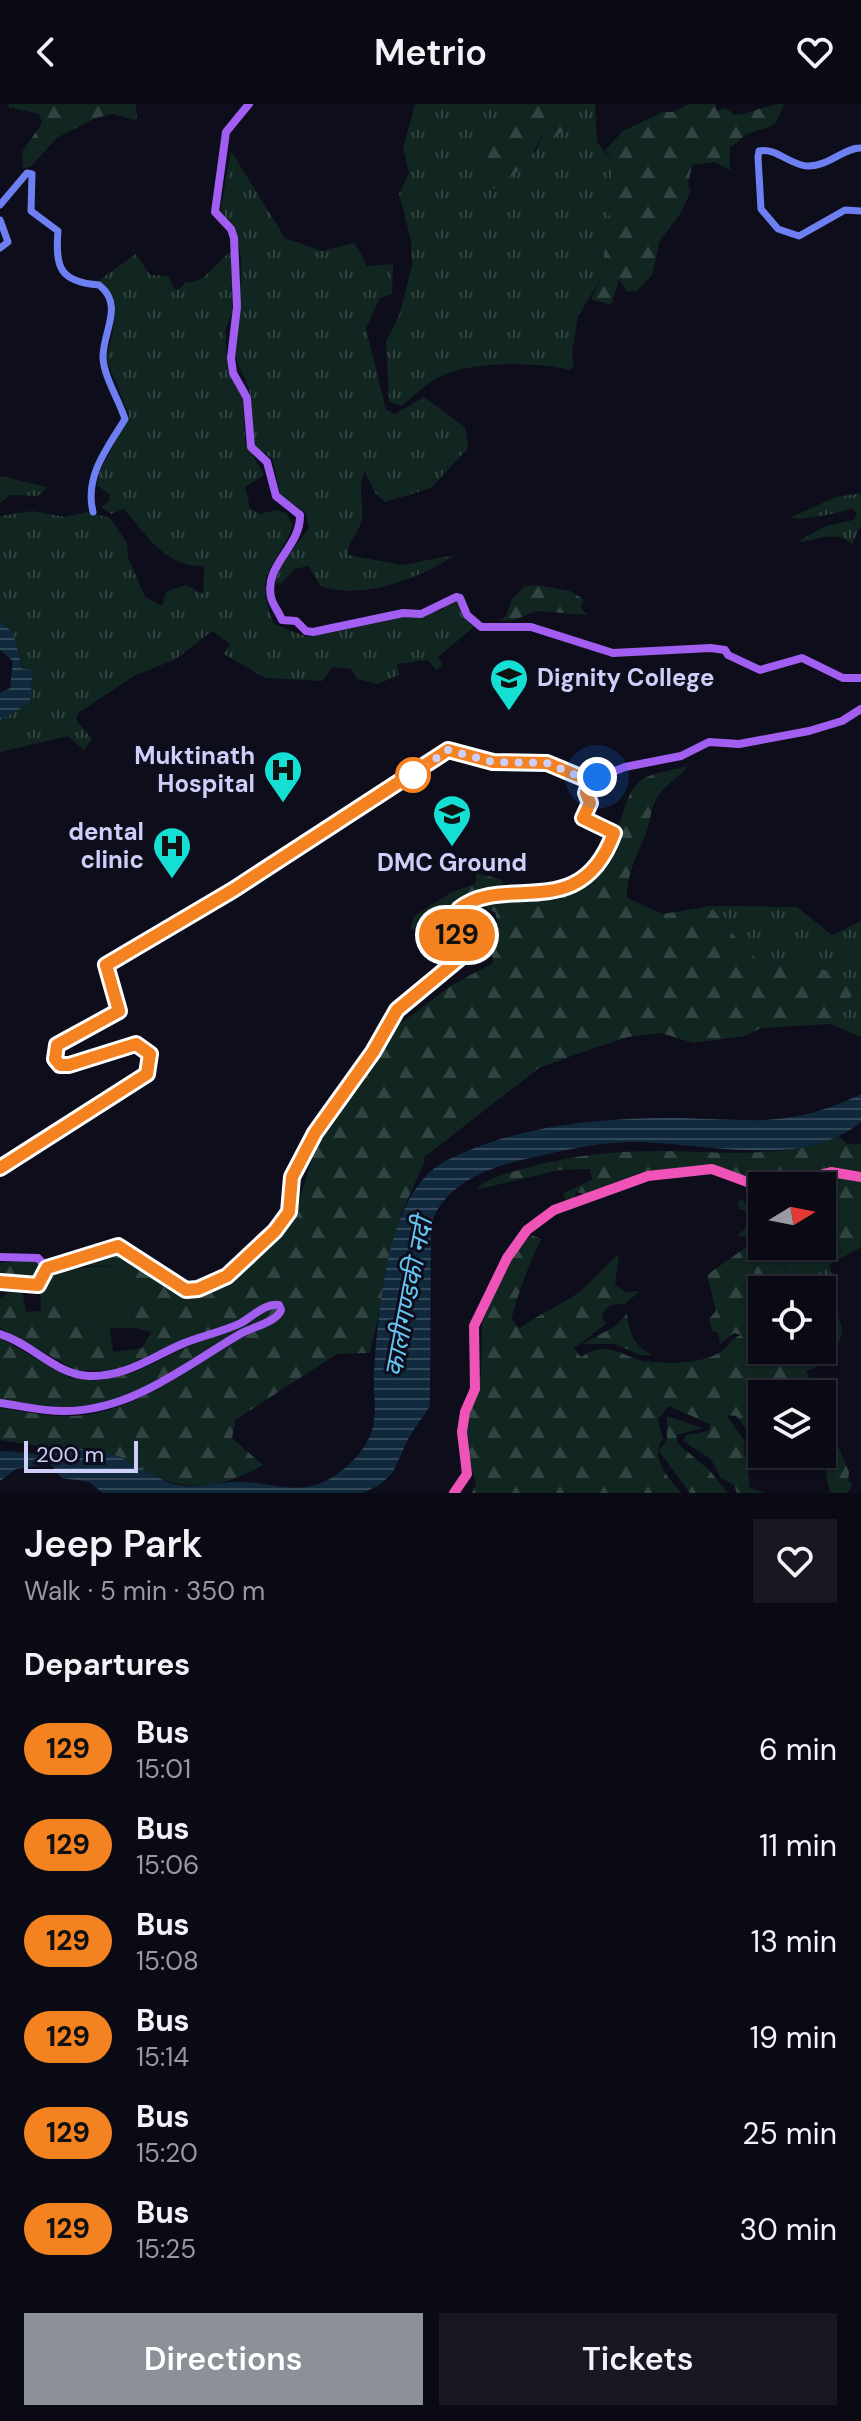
<!DOCTYPE html>
<meta charset="utf-8">
<style>
body{margin:0;font-family:"DM Sans","Noto Sans Devanagari",sans-serif;background:#181822;color:#f1f3f6;height:100vh;display:flex;flex-direction:column;font-size:30px;white-space:nowrap}
*{box-sizing:border-box;margin:0}
p{font-size:26px;color:#999aa0}
.icon{flex:none;width:44px;height:44px;fill:none;stroke:currentColor;stroke-width:2;stroke-linecap:round;stroke-linejoin:round}
.map{position:relative;height:1389px;overflow:hidden}
.sheet{display:flex;flex-direction:column;background:#0a0a15;flex:1}
.sheet>*{flex:none}
.badge{padding:0 16px;border-radius:26px;font-size:28px;line-height:52px}
.needle{width:52px;rotate:80deg}
.fabs{position:absolute;left:748px;top:1068px;display:grid;gap:16px}
.fabs a{display:grid;place-items:center;width:88px;height:88px;border-radius:0px;background:#0a0a15;box-shadow:0 2px 6px #0004,0 0 0 2px #2a2b34;font-size:40px}
.scale{position:absolute;left:24px;bottom:20px;width:114px;box-sizing:border-box;padding-left:8px;border:4px solid #cdcffa;border-top:0;font-size:22px;line-height:28px;white-space:nowrap;color:#cdcffa;-webkit-text-stroke:6px #0d0d1c;paint-order:stroke}
.you{position:absolute;width:40px;height:40px;margin:-20px;border:6px solid #fff;border-radius:50%;background:#1a73e8;box-shadow:0 0 0 12px #1a73e833}
.map>.badge{position:absolute;translate:-50% -50%;box-shadow:0 0 0 4px #fff}
h2{padding:0 24px;font-size:30px;line-height:72px}
.round{display:grid;place-items:center;flex:none;width:84px;height:84px;border-radius:0px;background:#181822}
.head{display:flex;align-items:center;justify-content:space-between;height:136px;padding:0 24px}
h1{font-size:38px;font-weight:600;line-height:60px}
.primary-button{display:flex;gap:16px;margin-top:auto;padding:16px 24px}
.primary-button a{flex:1;height:92px;border-radius:0px;background:#8c9099;color:#fff;font-size:32px;font-weight:600;line-height:92px;text-align:center}
.primary-button a+a{background:#181822;color:#f1f3f6}
ul{padding:0;list-style:none}
li{display:flex;align-items:center;gap:24px;height:96px;padding:0 24px}
li div{flex:1}
li b{display:block;font-size:30px}
li em{font-style:normal}
li .badge{min-width:88px;font-weight:700;text-align:center}
header{display:flex;justify-content:space-between;align-items:center;height:104px;padding:0 24px;background:#0a0a15;font-size:36px;font-weight:600}
.map>svg:first-child{display:block}
.grass{fill:url(#grass-tufts)}
.forest{fill:url(#forest-firs)}
.pitch{fill:#112521}
.water{fill:url(#water-rules)}
.lines{fill:none;stroke-linecap:round;stroke-linejoin:round}
.secondary{stroke:#6d7ff1;stroke-width:7}
.primary{stroke:#a25ef0;stroke-width:8}
.highway{stroke:#ef53b7;stroke-width:10}
.line-casing{stroke:#fff;stroke-width:18}
.line{stroke:#f58220;stroke-width:12}
.walk{stroke:#cdcffa;stroke-width:8;stroke-dasharray:0 14.4}
.stop-dot{fill:#fff;stroke:#f58220;stroke-width:4}
.labels{text-anchor:middle;stroke-width:6;stroke-linejoin:round;paint-order:stroke}
.poi-label{font-size:24px;font-weight:bold;fill:#cdcffa;stroke:#0d0d1c;text-anchor:end}
.water-label{font-size:26px;font-style:italic;fill:#64c6f1;stroke:#0d0d1c}
</style>
<header><svg class="icon" aria-label="back" viewBox="0 0 24 24"><path d="M15 5l-7 7 7 7"/></svg>Metrio<svg class="icon" aria-label="heart" viewBox="0 0 24 24"><path d="M12 20l-8-8c-3-5 5-10 8-4 3-6 11-1 8 4z"/></svg></header>
<div class="map">
<svg width="861" height="1389" viewBox="0 0 861 1389">
<defs>
<pattern id="grass-tufts" width="24" height="20" patternUnits="userSpaceOnUse" patternTransform="scale(2)"><rect width="24" height="20" fill="#112521"/><path d="M3 7l-1-3M5 7V3M7 7l1-3M15 17l-1-3M17 17v-4M19 17l1-3" fill="none" stroke="#324442"/></pattern>
<pattern id="forest-firs" width="22" height="20" patternUnits="userSpaceOnUse" patternTransform="scale(2)"><rect width="22" height="20" fill="#112521"/><path d="M5 1l3.5 6h-7zM16 11l3.5 6h-7z" fill="#324442"/></pattern>
<pattern id="water-rules" width="6" height="5" patternUnits="userSpaceOnUse" patternTransform="scale(2)"><rect width="6" height="5" fill="#10293d"/><path d="M0 2.5h6" fill="none" stroke="#32475a"/></pattern>
</defs>
<rect width="100%" height="100%" fill="#0d0d1c"/>
<g class="grass">
<path d="M415,0h95l25,49 9,-21 32,-12 -1,-16h20l2,38 17,22 -12,113 -24,39 -6,37 2,13 -5,4c-31,-8 -99,-9 -128,6 -14,7 -27,20 -39,30l-13,-5 -3,-60 13,-25 13,-51 -1,-25 -12,-46 10,-21 -6,-25z"/>
<path d="M231,47l54,87 37,13 33,-8 12,23 26,-2 -1,30 -12,4 -14,30 20,82 9,4 29,-17 41,30 3,21 -37,40 -46,14 -10,-9 -10,-21c-8,13 -1,31 -3,46 -2,15 -15,22 -14,37l54,10 53,-10c-34,23 -94,46 -135,31l-11,-20 -15,3 -13,15 -6,-1 3,-14 31,-41 -3,-15 -25,-17 -9,-38 -16,-10c-4,-18 -2,-36 -6,-55 -5,-19 -17,-30 -16,-52 2,-45 22,-91 -14,-128z"/>
<path d="M231,147l1,62 -7,18 3,41 15,28 2,42 19,33 -19,12 5,21 9,6 17,-4 10,3 7,13c-19,45 -40,45 -19,98l34,13 93,-20h19l23,-8 6,-8 12,1 2,12 11,13 -36,30 5,9 -7,4 -8,-10 -31,4 2,11 -21,9 -21,-5 -6,-10 -18,-2 -11,14 -57,-3 -41,-24 6,-10 -18,-13 -36,28 -42,17 -56,37 -2,7 16,19 -8,11 -16,-14 -68,16v-32l30,-17 3,-32 -11,-1 -9,-37 -13,-13v-104l32,-5 33,6 22,-5 23,6 17,25 1,14 17,40 17,9 4,-14 20,-7 17,9 1,-28c-39,1 -56,-29 -80,-57l-13,5 -10,-7 8,-6 1,-6 -13,-10 1,-10 31,-60 -23,-57c9,-29 14,-54 -8,-77l38,-27 14,21 18,1 6,13h5l7,-7c20,2 30,-20 45,-31z"/>
<path d="M0,372l47,11 -9,9 -27,-1 -11,8z"/>
<path d="M861,389v32l-9,19c-18,-15 -33,-3 -55,-2l29,-16 27,-6 4,-6 -5,-6c-11,5 -55,14 -61,9l45,-20z"/>
<path d="M710,802l87,1 35,28 29,-14v116l-30,-13 27,-37 -51,-25 -43,3 -17,-14z"/>
<path d="M822,1098l8,20 -6,41 5,2 7,22v25l-7,5 -5,-9 -2,-18h-8l-7,-9 -17,-1 -13,-27 2,-7h43z"/>
</g>
<g class="forest">
<path d="M9,0h127l1,17 -24,-7 -18,4 -38,20 -26,28 -8,3 -1,-17 20,-29 -3,-9 -31,-7z"/>
<path d="M510,0h65l1,16 -22,18 -11,-5c-11,26 -25,42 -50,56l-12,-3 -3,-45 34,-32z"/>
<path d="M689,0h27l1,7 9,-3 8,7c19,-1 32,-11 50,-11 -11,31 -15,19 -38,31 -6,4 -9,9 -16,12v23l-16,-8 -22,3 -4,20 3,6 -11,23 -20,26 -8,35 -15,16 -10,1 -8,-13 -8,26 -20,-6 11,-22 12,-113 -9,-14 18,-19 39,-19h11z"/>
<path d="M537,481l33,6 13,8 -2,9 7,7 -52,-4 -22,9 -15,1 7,-5 6,-17 13,-13z"/>
<path d="M687,662c-7,12 -18,16 -26,26 -10,11 -10,28 -15,41 -9,24 -19,38 -19,65l36,16 47,-8 37,45 17,14 43,-3 52,24 -28,38 -70,4 -16,8 -52,7 -32,-10 -33,4 -51,17 -38,14 -116,90 2,3 -24,53 -31,139 -33,1 -102,66 -3,18 31,27c-32,18 -65,28 -101,14 -17,-7 -32,-19 -50,-25 -24,-8 -50,-5 -75,-2l1,-6 -38,-6v-32c28,4 57,11 85,7 66,-8 133,-70 196,-98v-14l-9,-2 -41,24 -50,15 -64,31 -41,-1 -76,-42v-30l10,-7 12,-1 4,22 15,-1 -1,-20 13,-18 9,43 48,12 3,24 29,-4 9,-16 -15,-4 -14,-62h-58l53,-15 80,41 30,-10 67,-65 24,-77 71,-108 63,-47 41,-22 -4,-31 10,-4 -4,-16 -18,-7c-18,22 -38,27 -67,24l4,-13 38,-24 23,-8 2,-11 25,7 5,20c69,-5 92,-13 114,-81 4,-13 8,-29 19,-38 11,-8 33,-11 47,-15z"/>
<path d="M839,1032l8,8h14v31l-58,2 -7,-2 -2,-6 -20,7 1,10h-13v16l-10,-20 -64,-13 -47,4 -56,21 -9,-2 -2,7 -8,3 -3,-9 29,-13 -2,-11 -31,1 -83,20c9,-11 29,-16 43,-20 45,-14 92,-19 139,-19 58,0 126,9 181,-15z"/>
<path d="M823,1072l38,3v68l-32,18 -5,-2 6,-41 -8,-20v-16h-13z"/>
<path d="M743,1096l3,4 9,-4 7,9v37h17l-2,7 12,27 20,2 5,8h-52v51l-28,-8 -14,11 -2,-12 -6,-1 -3,-12 7,-8 -9,-36 42,-30v-7l-12,-2 17,-16 -1,-7 -14,-4 -1,-8z"/>
<path d="M531,1131l11,4c-7,7 -29,68 -30,80l7,10c19,-15 39,-22 59,-36 15,-11 26,-27 41,-39l-4,30 10,8 15,-1 -15,13c-10,-1 -23,3 -23,15l5,4 -33,25 7,9c31,-20 41,3 72,5 20,2 52,1 69,-11 7,-6 10,-13 19,-16l21,8v7h60v-18l10,-4 4,-16c2,5 7,15 6,20 -2,16 -20,36 -36,39l5,11 -11,12h-38v23l-8,1 -5,14 -13,-16 -10,-1 19,26c-3,16 6,29 4,46l15,6h-27l-3,-8 -13,-7 -10,-19 -28,-18 3,-6 23,-4 1,-7 -41,-18 -11,13 5,20c-14,18 5,38 18,54h-209l4,-10 -8,-27 -2,-29 15,-52 1,-53 29,-63z"/>
<path d="M30,1156l10,4 -1,15 -6,3 -33,-4v-15z"/>
<path d="M275,1201l5,7c-65,37 -135,93 -212,96 -22,1 -46,-5 -68,-8v-62l70,40h39l26,-6z"/>
<path d="M627,1210c3,21 7,31 25,41h-12l-25,-11h-33l32,-17z"/>
<path d="M667,1312l36,12 -26,7v8l33,28 18,22h-38l-31,-42 8,-12z"/>
<path d="M822,1321l8,17 10,8 9,22 -1,8 5,5 -6,8h-17l-6,-30 -34,2 -12,-11h44z"/>
</g>
<path class="pitch" d="M122,1162l14,62h-26l-48,-12 -9,-43 12,-5z"/>
<g class="water">
<path d="M0,516l13,13 9,36 11,1 -3,33 -30,17v-27l10,-5 3,-27 -13,-11z"/>
<path d="M861,990v28c-62,50 -160,19 -232,20 -38,1 -72,10 -108,18 -37,9 -77,25 -90,64l-1,182 -21,31 -16,35 -12,12 -18,9h-260l-14,-11 -27,-4 -12,-14 -34,5 -16,12v-30c12,0 24,3 36,2 23,-2 43,-7 66,-2 24,5 43,22 66,31 24,9 41,1 65,0 30,-2 52,11 83,3 24,-8 50,-32 57,-58 4,-17 0,-37 1,-54 4,-59 12,-180 70,-211 67,-35 148,-44 223,-44 78,0 119,13 194,-24z"/>
</g>
<g class="lines">
<g class="secondary">
<path d="M861,44c-16,-1 -33,19 -54,18 -17,-1 -32,-19 -48,-15l-1,6 3,52 17,20 21,7 46,-26 16,1"/>
<path d="M0,101l27,-32 5,1 -1,37 27,20c-3,37 2,51 41,54 26,20 3,48 4,73 1,19 16,42 22,61 -17,28 -41,57 -32,93"/>
<path d="M0,116l8,22 -8,6"/>
<path d="M47,1164l71,-22 68,44 12,-1 29,-13 48,-45 14,-19 3,-35 23,-44 58,-81 24,-42 64,-53 -6,-36 4,-12c48,-36 122,16 155,-76l-31,-15 7,-15 -4,-13 4,-9"/>
</g>
<g class="primary">
<path d="M249,0l-23,28 -11,80 16,17 3,9 3,69 -6,51 2,15 14,25 4,49 16,15 9,34 24,19c1,32 -36,49 -29,82 2,9 8,15 11,23l14,1 10,10 7,1 90,-19 18,1 35,-17 4,1 7,17 14,12h50l82,26 98,-5 14,2 3,5 32,15 42,-12 41,20h18"/>
<path d="M0,1064l147,-94 3,-20 -14,-10 -67,21h-9l-5,-6 2,-14 62,-34 -13,-46 127,-75 215,-140 45,12 54,1 43,18 35,-14 56,-11 28,-14 30,2 70,-13 33,-10 19,-12"/>
<path d="M0,1153l38,1 9,10 -4,12 -9,6 -34,-4"/>
<path d="M0,1230c33,10 54,40 89,42 37,1 61,-18 93,-32 19,-8 40,-12 59,-21 12,-7 24,-20 38,-18l2,5c-4,12 -29,17 -41,24 -53,31 -107,76 -173,77 -22,1 -45,-5 -67,-8"/>
</g>
<g class="highway">
<path d="M781,1082l50,-14 30,5"/>
<path d="M454,1389l13,-19 -5,-42 3,-20 10,-23 -1,-63 33,-68 20,-28 27,-20 94,-34 64,-7 38,14 12,21"/>
</g>
</g>
<g class="lines">
<g class="line-casing">
<path id="line" d="M0,1064l147,-94 3,-20 -14,-10 -67,21h-9l-5,-6 2,-14 62,-34 -13,-46 127,-75 215,-140 45,12 54,1 43,18 -4,12 4,10 -7,15 31,15c-34,93 -108,39 -155,76l-4,12 6,36 -64,53 -24,42 -58,81 -23,44 -3,35 -14,19 -48,45 -29,13 -12,1 -68,-44 -71,22 -9,17 -38,-3"/>
</g>
<use href="#line" class="line"/>
<path class="walk" d="M413,671l35,-25 45,12 54,1 43,18 7,-4"/>
</g>
<defs>
<g id="university-pin" transform="scale(2)"><path d="M0 17L-7.5 6A9.5 9.5 0 1 1 7.5 6Z" fill="#15ded2" stroke="#0d0d1c"/><path d="M0-5L7-2L0 1L-7-2ZM-4 1L0 2.5L4 1V4Q0 6-4 4Z" fill="#111"/></g>
<g id="hospital-pin" transform="scale(2)"><path d="M0 17L-7.5 6A9.5 9.5 0 1 1 7.5 6Z" fill="#15ded2" stroke="#0d0d1c"/><path d="M-5-5h3v3.5h4V-5h3V5h-3V1.5h-4V5h-3Z" fill="#111"/></g>
</defs>
<g fill-rule="evenodd">
<use href="#university-pin" x="509" y="574"/>
<use href="#hospital-pin" x="283" y="666"/>
<use href="#university-pin" x="452" y="710"/>
<use href="#hospital-pin" x="172" y="742"/>
</g>
<circle class="stop-dot" cx="413" cy="671" r="16"/>
<g class="labels">
<g class="poi-label">
<text x="537" y="582" text-anchor="start">Dignity College</text>
<text x="255" y="660">Muktinath<tspan x="255" dy="28">Hospital</tspan></text>
<text x="144" y="736">dental<tspan x="144" dy="28">clinic</tspan></text>
<text x="452" y="767" text-anchor="middle">DMC Ground</text>
</g>
<g class="water-label">
<text transform="translate(408 1193) rotate(-79)" y="9">कालीगण्डकी नदी</text>
</g>
</g>
</svg>
<div class="fabs">
<a><svg class="needle" viewBox="-14 -14 28 28"><path d="M0-13l5 13h-10z" fill="#e53935"/><path d="M0 13l5-13h-10z" fill="#999aa0"/></svg></a>
<a><svg class="icon" aria-label="locate" viewBox="0 0 24 24"><circle cx="12" cy="12" r="6"/><path d="M12 2v4M12 18v4M2 12h4M18 12h4"/></svg></a>
<a><svg class="icon" aria-label="layers" viewBox="0 0 24 24"><path d="M12 4l9 5-9 5-9-5zM3 14l9 5 9-5"/></svg></a>
</div>
<div class="scale">200 m</div>
<div class="you" style="left:597px;top:673px"></div>
<b class="badge" style="left:457px;top:831px;background:#f58220;color:#111">129</b>
</div>
<section class="sheet">
<div class="head"><div><h1>Jeep Park</h1><p>Walk · 5 min · 350 m</p></div><a class="round"><svg class="icon" aria-label="heart" viewBox="0 0 24 24"><path d="M12 20l-8-8c-3-5 5-10 8-4 3-6 11-1 8 4z"/></svg></a></div>
<h2>Departures</h2>
<ul>
<li><span class="badge" style="background:#f58220;color:#111">129</span><div><b>Bus</b><p>15:01</p></div><em>6 min</em></li>
<li><span class="badge" style="background:#f58220;color:#111">129</span><div><b>Bus</b><p>15:06</p></div><em>11 min</em></li>
<li><span class="badge" style="background:#f58220;color:#111">129</span><div><b>Bus</b><p>15:08</p></div><em>13 min</em></li>
<li><span class="badge" style="background:#f58220;color:#111">129</span><div><b>Bus</b><p>15:14</p></div><em>19 min</em></li>
<li><span class="badge" style="background:#f58220;color:#111">129</span><div><b>Bus</b><p>15:20</p></div><em>25 min</em></li>
<li><span class="badge" style="background:#f58220;color:#111">129</span><div><b>Bus</b><p>15:25</p></div><em>30 min</em></li>
</ul>
<div class="primary-button"><a>Directions</a><a>Tickets</a></div>
</section>
